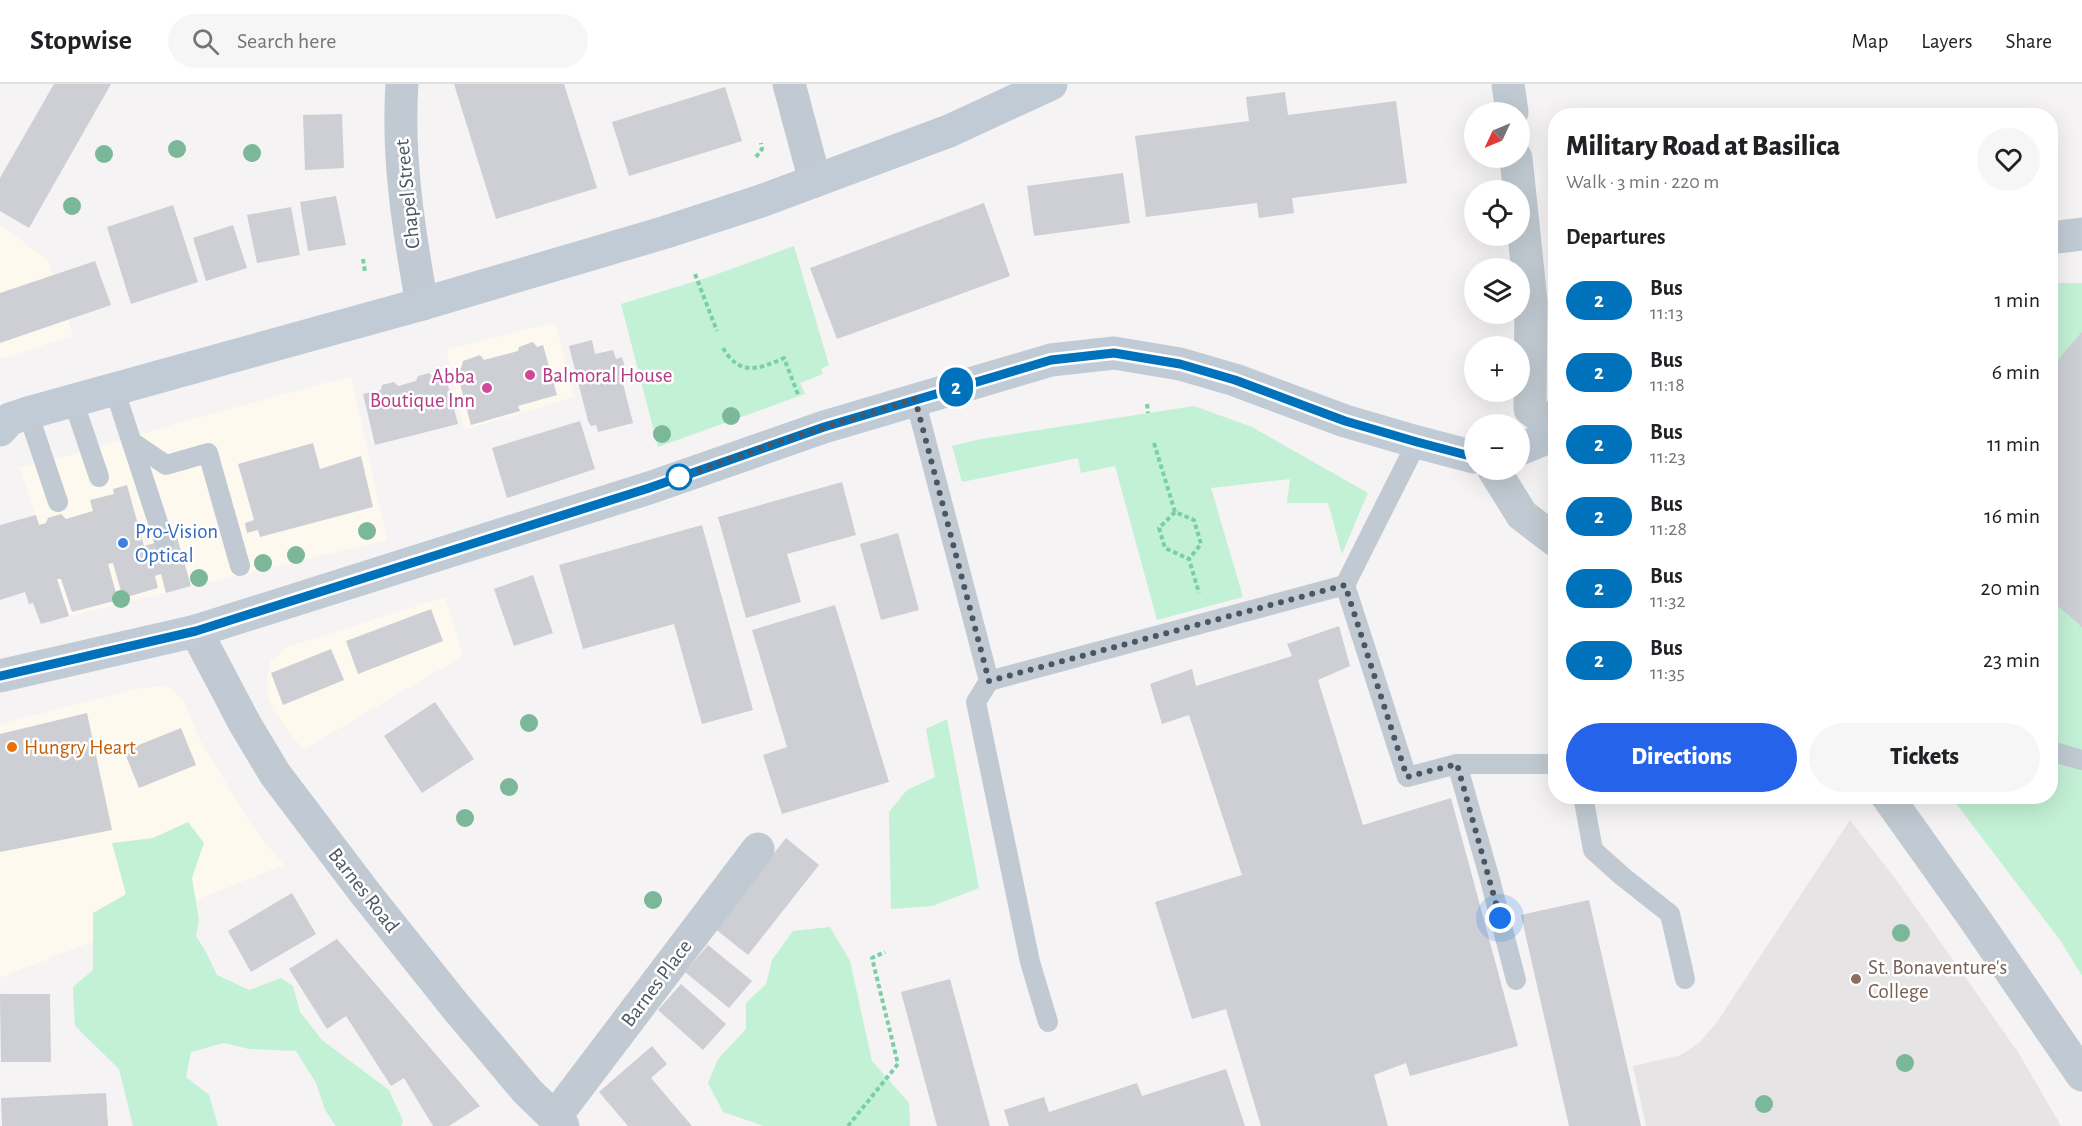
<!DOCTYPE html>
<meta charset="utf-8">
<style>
body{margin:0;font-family:"Alegreya Sans",sans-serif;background:#f6f6f6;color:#202124;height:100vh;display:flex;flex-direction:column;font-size:22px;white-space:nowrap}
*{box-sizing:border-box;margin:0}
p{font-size:20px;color:#757577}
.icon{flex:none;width:33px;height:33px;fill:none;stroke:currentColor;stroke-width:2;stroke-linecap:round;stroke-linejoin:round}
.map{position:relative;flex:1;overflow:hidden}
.drawer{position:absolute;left:1548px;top:24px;width:510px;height:696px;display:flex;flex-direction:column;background:#fff;border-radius:24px;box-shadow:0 6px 24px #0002}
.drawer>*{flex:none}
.badge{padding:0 12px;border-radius:20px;font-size:21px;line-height:39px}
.needle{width:39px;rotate:226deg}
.fabs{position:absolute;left:1464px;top:18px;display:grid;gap:12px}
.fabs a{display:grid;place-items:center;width:66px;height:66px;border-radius:50%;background:#fff;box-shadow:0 6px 24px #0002;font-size:30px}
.you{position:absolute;width:30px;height:30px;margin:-15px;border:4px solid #fff;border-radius:50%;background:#1a73e8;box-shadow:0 0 0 9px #1a73e833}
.map>.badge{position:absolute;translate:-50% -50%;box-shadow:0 0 0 3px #fff}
h2{padding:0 18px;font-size:22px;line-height:54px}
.round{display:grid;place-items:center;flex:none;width:63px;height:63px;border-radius:32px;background:#f6f6f6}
.overview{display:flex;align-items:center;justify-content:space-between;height:102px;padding:0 18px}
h1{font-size:28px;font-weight:800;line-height:45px}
.cta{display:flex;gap:12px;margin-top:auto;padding:12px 18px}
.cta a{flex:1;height:69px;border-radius:36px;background:#2563eb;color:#fff;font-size:24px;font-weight:800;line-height:69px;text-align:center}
.cta a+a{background:#f6f6f6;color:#202124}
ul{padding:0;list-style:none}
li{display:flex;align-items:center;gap:18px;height:72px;padding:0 18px}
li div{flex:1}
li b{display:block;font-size:22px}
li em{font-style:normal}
li .badge{min-width:66px;font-weight:700;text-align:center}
header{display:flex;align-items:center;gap:36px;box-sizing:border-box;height:84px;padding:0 30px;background:#fff;border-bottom:2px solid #e0e0e0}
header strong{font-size:28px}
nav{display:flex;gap:33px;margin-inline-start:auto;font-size:21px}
.search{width:420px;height:54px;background:#f6f6f6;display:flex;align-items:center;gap:15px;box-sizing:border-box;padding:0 21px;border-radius:33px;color:#757577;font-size:22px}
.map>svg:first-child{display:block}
.commercial{fill:#fdf9ef}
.education{fill:#e6e4e5}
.green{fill:#c3f1d5}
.building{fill:#cdcfd5}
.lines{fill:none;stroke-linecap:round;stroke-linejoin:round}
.path{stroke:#7ad0a6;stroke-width:4;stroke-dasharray:4.5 3;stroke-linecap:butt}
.service{stroke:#c1cad2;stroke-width:20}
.minor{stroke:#c1cad2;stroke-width:33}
.tertiary{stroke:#c1cad2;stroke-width:33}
.secondary{stroke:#c1cbd6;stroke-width:33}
.tree{fill:#7bb799}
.line-casing{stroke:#fff;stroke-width:14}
.line{stroke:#0072bc;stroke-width:9}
.walk{stroke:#4a5661;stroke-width:6;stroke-dasharray:0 10.8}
.hotel-dot{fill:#d1479c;stroke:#fff;stroke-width:2}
.stop-dot{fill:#fff;stroke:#0072bc;stroke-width:3}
.shop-dot{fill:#3f7fe0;stroke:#fff;stroke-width:2}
.food-dot{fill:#e8710a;stroke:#fff;stroke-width:2}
.education-dot{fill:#8d6e63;stroke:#fff;stroke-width:2}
.labels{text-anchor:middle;stroke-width:5;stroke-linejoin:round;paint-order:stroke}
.street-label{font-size:21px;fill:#4a5661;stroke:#fff}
.hotel-label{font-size:21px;fill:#b23c85;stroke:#fff;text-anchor:start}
.shop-label{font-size:21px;fill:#366cbe;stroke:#fff;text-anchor:start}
.food-label{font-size:21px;fill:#c56008;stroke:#fff;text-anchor:start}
.education-label{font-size:21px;fill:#785e54;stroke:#fff;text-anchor:start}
</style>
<header>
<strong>Stopwise</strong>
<div class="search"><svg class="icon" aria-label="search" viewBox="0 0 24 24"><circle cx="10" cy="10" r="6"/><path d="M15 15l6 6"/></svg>Search here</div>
<nav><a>Map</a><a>Layers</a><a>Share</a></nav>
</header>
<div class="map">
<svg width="2082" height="1042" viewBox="0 0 2082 1042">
<rect width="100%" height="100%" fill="#f5f3f3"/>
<g class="commercial">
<path d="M0,140l48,36 25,76 -73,23z"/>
<path d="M555,238l19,75 -110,33 -18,-80z"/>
<path d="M351,292l36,164 -318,76 -50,-149 52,-12 107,-32z"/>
<path d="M445,513l18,59 -160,94 -29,-38 -6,-14 -1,-21 4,-17 19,-14z"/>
<path d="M169,602l15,16 15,36 53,88 32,39 -284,113v-254l140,-36z"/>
</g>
<path class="education" d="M1850,736l50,65 118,167 43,74h-415l-13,-60 48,-11 18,-12 18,-21z"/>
<g class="green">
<path d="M794,162l35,119 -8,4 2,5 -23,9 5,11 -147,53 -37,-143 88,-27z"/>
<path d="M2051,199h31v693l-22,-36 -109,-143 99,-1z"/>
<path d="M1194,322l58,21 116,66 -26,61 -14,-51h-41l3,-24 -79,9 32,109 -86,23 -42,-154 -34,7 -3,-15 -116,24 -10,-36 29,-7z"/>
<path d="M947,635l32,169 -47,18 -41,3 -2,-97 18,-22 28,-13 -9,-48z"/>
<path d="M188,738l16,21 -12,35 7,42 -3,16 10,16 11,23 32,15 32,-12 12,8 7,26 22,28 67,50 14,31 -2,5h-65l-11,-16 -9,-27 -20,-32 -47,-2 -25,-6 -33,9 -5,25 23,18 9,31h-85l-14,-57 -44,-43 -2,-39 20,-17v-57l33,-19 -14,-51 41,-5z"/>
<path d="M830,843l20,34 22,100 37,42 1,23h-146l-41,-14 -15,-29 10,-24 28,-30v-26l20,-19 6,-24 21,-29z"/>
</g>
<g class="building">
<path d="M54,0h57l-82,144 -29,-17v-33z"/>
<path d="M454,0h110l33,104 -101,31z"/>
<path d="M725,3l17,54 -113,35 -17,-54z"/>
<path d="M1285,8l3,23 108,-14 11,82 -115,15 2,15 -35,5 -2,-15 -111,14 -11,-81 114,-15 -3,-24z"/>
<path d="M342,30l2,54 -39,2 -2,-55z"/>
<path d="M1123,89l7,50 -96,13 -7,-50z"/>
<path d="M336,112l10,49 -38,6 -8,-49z"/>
<path d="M984,119l26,73 -173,63 -27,-71z"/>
<path d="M173,121l25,77 -67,22 -24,-77z"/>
<path d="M291,123l9,48 -43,8 -10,-48z"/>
<path d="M233,141l14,43 -41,13 -13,-43z"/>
<path d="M95,177l16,44 -111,38v-50z"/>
<path d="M2082,248v295l-32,-28v-230z"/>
<path d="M592,256l3,14 18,-4 3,9 6,-2 5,18 -6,1 12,47 -35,9 -2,-7 -5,1 -3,-5 -19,-75z"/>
<path d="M533,258l4,5 6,-2 14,50 -39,11 2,5 -49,14 -15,-56 5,-1 2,-7 17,-6 4,5 19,-5 15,-4 1,-4z"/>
<path d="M429,289l4,4 12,-3 13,50 -83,21 -12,-51 18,-4 1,-5 12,-3 4,4 18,-5 2,-5z"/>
<path d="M580,337l15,48 -88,29 -15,-50z"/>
<path d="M313,359l7,26 41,-13 12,51 -113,30 -2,-7 -11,3 -2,-10 9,-3 -16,-56z"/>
<path d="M842,398l14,53 -69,19 14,48 -55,16 -28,-101z"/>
<path d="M127,401l17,61 33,-9 14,49 -25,7 -5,-19 -6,2 3,12 -35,10 -10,-35 -5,1 10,36 -46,12 -11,-33h-4l12,37 -28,8 -8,-21 -4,1 -4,-12 -25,8v-75l36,-10 3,10 7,-2 2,-5 13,-4 5,5 27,-8 -3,-11 24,-6 -1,-5z"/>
<path d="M702,441l51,185 -51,14 -28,-100 -91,25 -24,-84z"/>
<path d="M898,449l21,77 -38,10 -21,-76z"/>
<path d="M533,491l20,58 -39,13 -20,-57z"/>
<path d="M835,521l54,177 -107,32 -19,-59 24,-8 -35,-117z"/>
<path d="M431,525l12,32 -85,33 -12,-33z"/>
<path d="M1339,542l11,40 -32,14 45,145 88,-27 67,248 -108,30 -4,-13 -32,12 14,51h-127l-35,-117 -34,10 -37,-117 87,-27 -53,-160 -27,9 -12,-40 42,-15 4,17 96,-30 -5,-12z"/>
<path d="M331,565l13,31 -61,25 -12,-32z"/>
<path d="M435,618l39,57 -52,34 -38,-57z"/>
<path d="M87,629l25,117 -112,22v-118z"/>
<path d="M181,644l15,37 -57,23 -15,-37z"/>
<path d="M786,754l33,27 -71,90 -34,-27z"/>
<path d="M292,809l24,41 -65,38 -23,-41z"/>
<path d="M1589,816l52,226h-72l-48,-211z"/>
<path d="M337,855l143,167 -31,20h-16l-29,-48 -13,8 -45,-70 -19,13 -38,-60z"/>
<path d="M708,861l44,36 -23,27 -44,-36z"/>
<path d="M950,895l40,147h-53l-36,-134z"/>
<path d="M681,900l45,40 -23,26 -45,-40z"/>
<path d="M0,910h50l1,68h-50z"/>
<path d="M652,962l15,18 -16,14 41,48h-64l-29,-34z"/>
<path d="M1226,985l19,57h-236l-5,-16 40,-13 5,15 88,-29 5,13z"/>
<path d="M106,1009l2,33h-106l-1,-28z"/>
</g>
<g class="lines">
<g class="path">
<path d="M756,73l6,-8 -1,-6"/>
<path d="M363,175l2,13"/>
<path d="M695,190l22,57"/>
<path d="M723,264c17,29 36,21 61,10l15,39"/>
<path d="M1147,320l1,9"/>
<path d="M1154,359l21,69 19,8 7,24 -12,15"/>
<path d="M1175,428l-16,16 6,20 24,11 10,34"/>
<path d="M848,1042l50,-62 -26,-106 13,-6"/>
</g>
<g class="service">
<path d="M114,304l50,153"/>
<path d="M915,315l74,282 -13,21 54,260 18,60"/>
<path d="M73,316l26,77"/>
<path d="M28,329l30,89"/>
<path d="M132,358l34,23 42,-12 32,113"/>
<path d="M1345,501l62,192 50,-13 32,112 27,104"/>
<path d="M989,597l356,-96 72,-143"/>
<path d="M2050,667l32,9"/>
<path d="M1457,680h99"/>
<path d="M1583,712l10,54 29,26 48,38 15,65"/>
</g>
<g class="minor">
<path d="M402,0c-5,74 7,148 20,220"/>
<path d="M789,0l26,97"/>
<path d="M1508,0l4,28"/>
<path d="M1516,74l15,143 -1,108 26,19"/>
<path d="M196,547l49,93 30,50 90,119 91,114 71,84 36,35"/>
<path d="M555,1033l203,-268"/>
</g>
<g class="tertiary">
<path d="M1494,386l28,45 34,26"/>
<path d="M1887,712l87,122 108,157"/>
</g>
<g class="secondary">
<path d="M2050,154l32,-4"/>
<path d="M0,346l10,-11 18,-6 394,-109 244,-72 95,-31 188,-70 102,-47"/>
<path d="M1520,365l36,-15"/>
<path d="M0,592l196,-45 453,-143 175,-61 227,-67 63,-7 66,11 55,16 110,41 72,21 57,15"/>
</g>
</g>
<g class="tree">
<circle cx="177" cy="65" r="9"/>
<circle cx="252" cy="69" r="9"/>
<circle cx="104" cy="70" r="9"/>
<circle cx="72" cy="122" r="9"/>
<circle cx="731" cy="332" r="9"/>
<circle cx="662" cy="350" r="9"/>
<circle cx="367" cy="447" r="9"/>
<circle cx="296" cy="471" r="9"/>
<circle cx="263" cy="479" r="9"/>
<circle cx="199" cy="494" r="9"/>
<circle cx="121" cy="515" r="9"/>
<circle cx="529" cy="639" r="9"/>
<circle cx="509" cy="703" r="9"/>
<circle cx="465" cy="734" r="9"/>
<circle cx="653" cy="816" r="9"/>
<circle cx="1901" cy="849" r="9"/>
<circle cx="1905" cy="979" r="9"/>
<circle cx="1764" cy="1020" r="9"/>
</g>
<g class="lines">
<g class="line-casing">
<path id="line" d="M0,592l196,-45 453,-143 175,-61 227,-67 63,-7 66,11 55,16 110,41 72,21 57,15"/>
</g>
<use href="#line" class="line"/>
<path class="walk" d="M679,393l-10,4 121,-43 125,-39 74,282 356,-96 62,192 50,-13 43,154"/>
</g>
<g class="hotel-dot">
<circle cx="530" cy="291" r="6"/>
<circle cx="487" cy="304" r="6"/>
</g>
<circle class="stop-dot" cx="679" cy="393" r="12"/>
<circle class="shop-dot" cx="123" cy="459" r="6"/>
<circle class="food-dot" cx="12" cy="663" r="6"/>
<circle class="education-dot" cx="1856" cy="895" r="6"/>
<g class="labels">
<g class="street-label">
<text transform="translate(407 110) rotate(-96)" y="7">Chapel Street</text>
<text transform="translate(364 806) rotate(52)" y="7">Barnes Road</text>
<text transform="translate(656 899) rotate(-53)" y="7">Barnes Place</text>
</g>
<g class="hotel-label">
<text x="542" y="298">Balmoral House</text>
<text x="475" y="299" text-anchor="end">Abba<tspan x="475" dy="24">Boutique Inn</tspan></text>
</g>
<g class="shop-label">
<text x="135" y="454">Pro-Vision<tspan x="135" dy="24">Optical</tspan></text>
</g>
<g class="food-label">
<text x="24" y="670">Hungry Heart</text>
</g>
<g class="education-label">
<text x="1868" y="890">St. Bonaventure's<tspan x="1868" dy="24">College</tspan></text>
</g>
</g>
</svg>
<div class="fabs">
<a><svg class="needle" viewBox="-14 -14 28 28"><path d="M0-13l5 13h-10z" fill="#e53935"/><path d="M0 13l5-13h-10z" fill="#757577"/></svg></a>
<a><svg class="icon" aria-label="locate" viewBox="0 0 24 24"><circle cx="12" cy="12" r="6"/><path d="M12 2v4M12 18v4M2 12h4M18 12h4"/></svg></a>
<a><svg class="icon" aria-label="layers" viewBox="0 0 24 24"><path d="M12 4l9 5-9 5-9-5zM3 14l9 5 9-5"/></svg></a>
<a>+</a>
<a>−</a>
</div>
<div class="you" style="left:1500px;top:834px"></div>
<b class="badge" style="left:956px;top:303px;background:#0072bc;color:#fff">2</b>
<section class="drawer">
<div class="overview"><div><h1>Military Road at Basilica</h1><p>Walk · 3 min · 220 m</p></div><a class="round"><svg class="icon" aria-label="heart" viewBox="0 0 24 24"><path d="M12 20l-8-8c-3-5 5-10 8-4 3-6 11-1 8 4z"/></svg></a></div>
<h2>Departures</h2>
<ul>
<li><span class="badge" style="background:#0072bc;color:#fff">2</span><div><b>Bus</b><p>11:13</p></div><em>1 min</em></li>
<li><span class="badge" style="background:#0072bc;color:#fff">2</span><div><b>Bus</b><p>11:18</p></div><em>6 min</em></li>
<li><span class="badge" style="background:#0072bc;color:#fff">2</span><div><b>Bus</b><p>11:23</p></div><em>11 min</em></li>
<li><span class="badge" style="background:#0072bc;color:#fff">2</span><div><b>Bus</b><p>11:28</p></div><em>16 min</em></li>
<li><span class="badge" style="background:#0072bc;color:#fff">2</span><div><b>Bus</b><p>11:32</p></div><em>20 min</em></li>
<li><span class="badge" style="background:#0072bc;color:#fff">2</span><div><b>Bus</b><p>11:35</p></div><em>23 min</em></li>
</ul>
<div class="cta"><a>Directions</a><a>Tickets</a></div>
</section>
</div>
